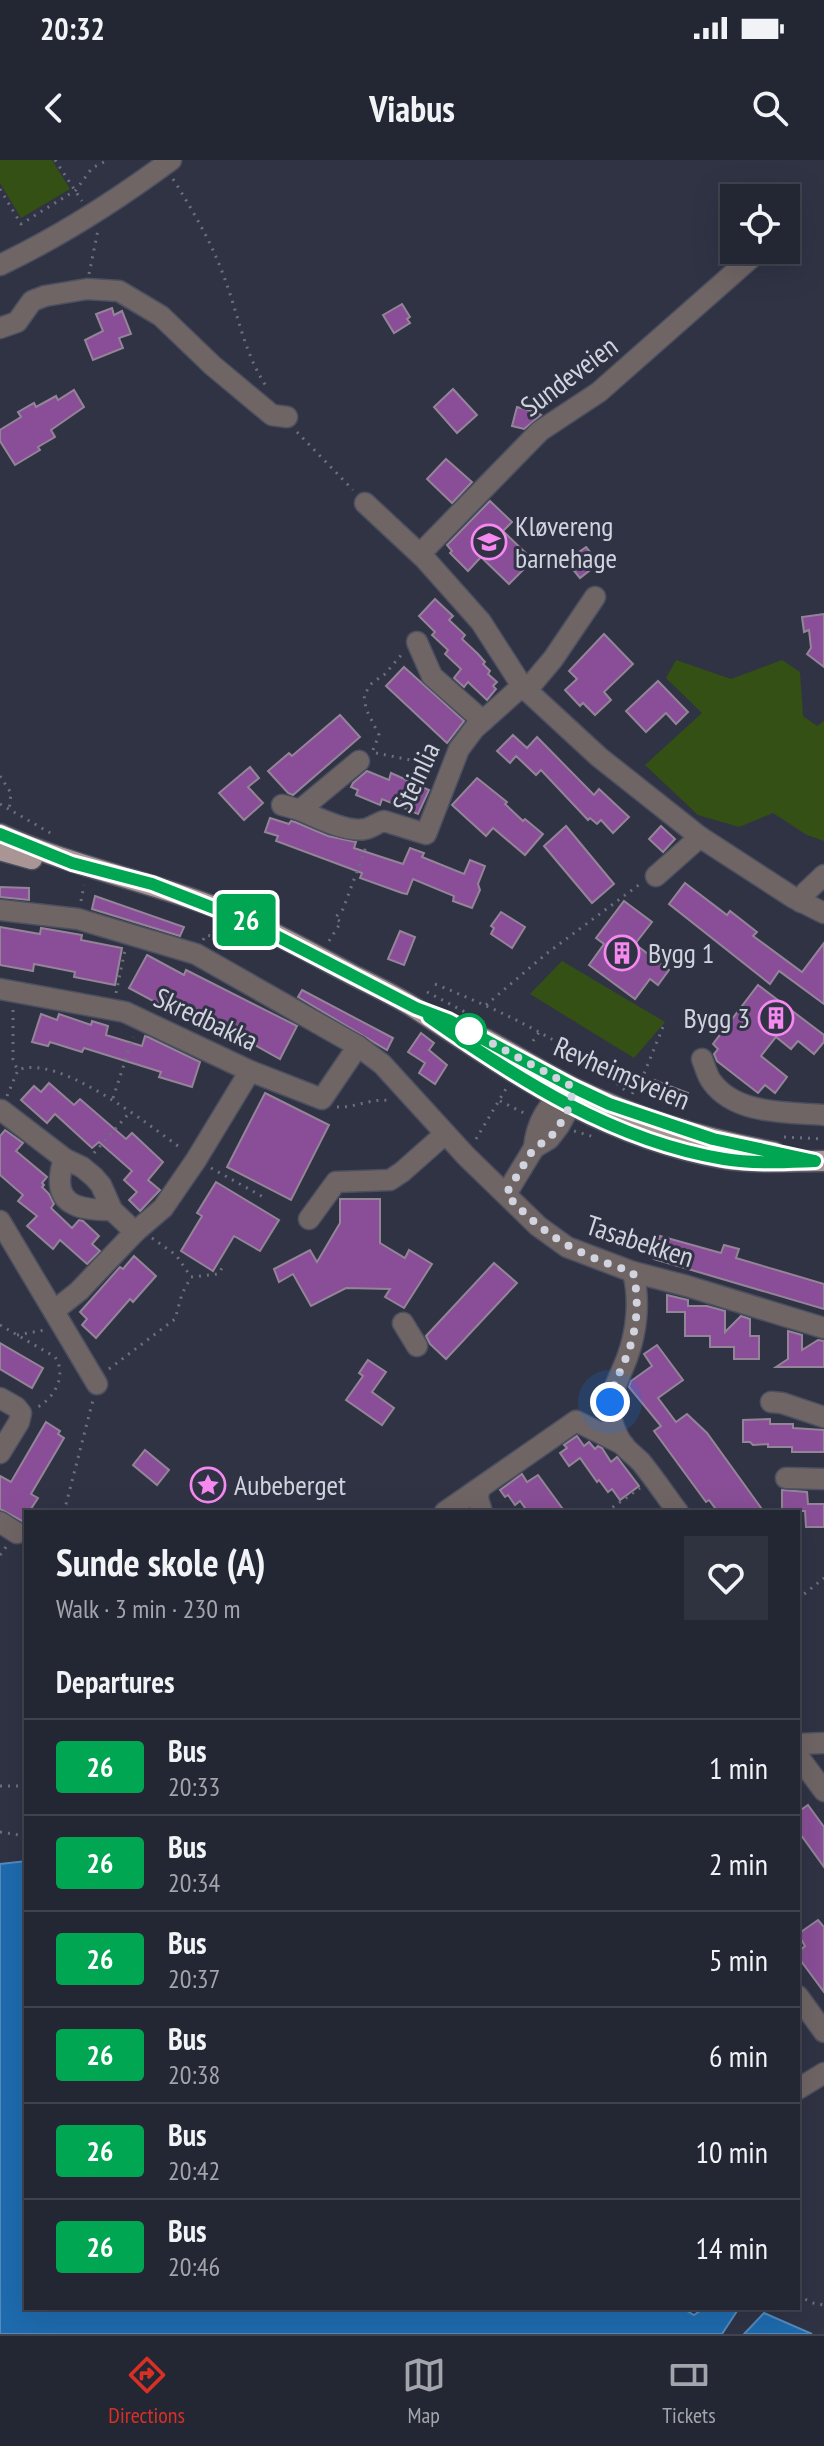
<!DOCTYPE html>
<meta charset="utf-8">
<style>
body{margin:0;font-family:"PT Sans Narrow",sans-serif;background:#2f323f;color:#f1f3f6;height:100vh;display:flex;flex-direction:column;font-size:30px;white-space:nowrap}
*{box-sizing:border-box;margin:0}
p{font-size:26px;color:#a3a5ac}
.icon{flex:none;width:44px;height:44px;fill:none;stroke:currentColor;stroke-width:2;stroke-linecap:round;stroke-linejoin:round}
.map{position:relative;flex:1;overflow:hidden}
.panel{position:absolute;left:24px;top:1350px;width:776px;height:800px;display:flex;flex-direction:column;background:#232633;border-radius:0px;box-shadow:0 8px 32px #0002,0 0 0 2px #40434e}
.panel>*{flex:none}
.badge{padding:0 16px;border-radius:6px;font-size:28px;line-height:52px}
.tools{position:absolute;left:720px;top:24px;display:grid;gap:16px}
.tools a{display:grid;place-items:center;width:80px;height:80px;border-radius:0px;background:#232633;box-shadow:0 8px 32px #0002,0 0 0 2px #40434e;font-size:40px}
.you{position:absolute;width:40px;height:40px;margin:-20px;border:6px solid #fff;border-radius:50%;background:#1a73e8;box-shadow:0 0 0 12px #1a73e833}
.map>.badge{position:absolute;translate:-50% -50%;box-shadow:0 0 0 4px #fff}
h2{padding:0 32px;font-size:30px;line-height:72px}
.round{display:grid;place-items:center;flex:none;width:84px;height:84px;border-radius:0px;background:#2f323f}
.head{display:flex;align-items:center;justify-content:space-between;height:136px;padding:0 32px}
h1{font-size:38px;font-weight:700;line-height:60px}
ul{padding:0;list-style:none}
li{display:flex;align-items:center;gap:24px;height:96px;padding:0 32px;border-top:2px solid #40434e}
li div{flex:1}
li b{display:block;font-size:30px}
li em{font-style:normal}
li .badge{min-width:88px;font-weight:700;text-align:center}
.status{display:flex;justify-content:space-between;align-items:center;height:56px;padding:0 40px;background:#232633;direction:ltr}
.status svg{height:22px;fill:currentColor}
header{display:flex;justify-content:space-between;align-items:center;height:104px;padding:0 32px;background:#232633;font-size:36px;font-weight:700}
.tabs{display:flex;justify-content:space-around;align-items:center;height:112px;border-top:2px solid #40434e;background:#232633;font-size:22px;color:#a3a5ac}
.tabs a{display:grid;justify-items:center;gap:4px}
.tabs .active{color:#d93025}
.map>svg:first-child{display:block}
.green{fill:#345015}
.water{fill:#1e6bae;stroke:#548abd;stroke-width:2}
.building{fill:#894e97;stroke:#938597;stroke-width:2}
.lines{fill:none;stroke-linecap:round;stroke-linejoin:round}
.minor-casing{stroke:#4c5060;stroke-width:23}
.major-casing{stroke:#4c5060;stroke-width:23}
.path{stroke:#6c6f7e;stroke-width:3;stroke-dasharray:2 6;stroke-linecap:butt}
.minor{stroke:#706565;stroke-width:20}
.major{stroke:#aa9595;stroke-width:20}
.line-casing{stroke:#fff;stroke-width:18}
.line{stroke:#00a651;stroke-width:12}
.walk{stroke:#d1d4df;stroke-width:8;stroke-dasharray:0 14.4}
.stop-dot{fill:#fff;stroke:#00a651;stroke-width:4}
.labels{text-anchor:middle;stroke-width:6;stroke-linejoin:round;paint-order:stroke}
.street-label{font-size:28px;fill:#d1d4df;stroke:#2f3344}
.poi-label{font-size:28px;fill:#d1d4df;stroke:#2f3344;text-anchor:start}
</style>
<div class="status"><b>20:32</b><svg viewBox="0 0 49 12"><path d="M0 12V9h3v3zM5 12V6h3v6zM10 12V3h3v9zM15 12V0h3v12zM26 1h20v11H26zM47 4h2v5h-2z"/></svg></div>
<header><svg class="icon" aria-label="back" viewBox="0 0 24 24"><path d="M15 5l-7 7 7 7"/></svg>Viabus<svg class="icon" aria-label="search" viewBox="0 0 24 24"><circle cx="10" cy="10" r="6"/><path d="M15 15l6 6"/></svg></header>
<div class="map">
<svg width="824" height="2174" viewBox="0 0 824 2174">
<rect width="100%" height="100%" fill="#2f3344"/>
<g class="green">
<path d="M0,0h52l18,29 -49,29 -21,-35z"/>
<path d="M676,500l55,19 51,-19 18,12 3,44 14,10 7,-5v120l-17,-6 -34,-22 -34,14 -41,-12 -53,-50 57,-52 -36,-35z"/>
<path d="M562,801l103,61 -31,36 -104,-64z"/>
</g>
<g class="water">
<path d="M26,1701v447h656l12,7 10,-7h35l-17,26h-722v-470z"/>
<path d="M764,2153l48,21h-68z"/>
</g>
<g class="building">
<path d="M402,144l8,13 -3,2 3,4 -16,10 -11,-18z"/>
<path d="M112,148l2,7 8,-4 9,23 -12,4 4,10 -30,12 -8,-20 18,-9 -7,-17z"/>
<path d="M453,229l24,26 -20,18 -23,-26z"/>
<path d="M74,230l10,17 -33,23 4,7 -17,10 2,3 -25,15 -15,-24v-11l21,-13 -3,-5 16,-9 2,4 20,-11 2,4z"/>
<path d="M517,247l19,5 5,3 -17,14 -12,-3z"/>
<path d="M446,299l26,23 -20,21 -25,-24z"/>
<path d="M490,341l22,21 -9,9 30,29 -24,24 -28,-27 -13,14 -18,-18 2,-2 -5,-6z"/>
<path d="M586,387l13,16 -19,15 -14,-17z"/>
<path d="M435,439l18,17 -4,4 16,15 -3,4 16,15 7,8 -2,2 7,7 -2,3 9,8 -4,4 3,3 -9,11 -19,-18 -4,5 -10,-9 7,-9 -16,-15 3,-4 -16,-15 3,-3 -16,-16z"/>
<path d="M824,454v53l-17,-13 4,-6 -2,-18 -5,2 -2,-15z"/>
<path d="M604,474l29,30 -29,28 7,8 -16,15 -12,-12 -3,3 -15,-16 12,-11 -8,-8z"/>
<path d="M404,507l60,54 -17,22 -61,-57z"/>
<path d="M658,521l30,31 -12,12 -10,-11 -20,19 -20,-21z"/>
<path d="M340,555l20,22 -67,58 -5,-2 -20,-22 21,-18 3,3z"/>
<path d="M513,575l14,13 10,-11 57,58 5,-6 30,28 -16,16 -12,-13 -4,4 -7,-6 -2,2 -47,-50 -5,5 -20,-19 -6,7 -13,-12z"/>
<path d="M250,607l9,11 -11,9 15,16 -19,17 -25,-27z"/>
<path d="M367,611l22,9 2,-7 38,17 -11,24 -36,-15 -2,6 -24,-10 2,-5 -7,-3 2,-4z"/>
<path d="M477,618l30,24 -2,2 18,17 2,-2 18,15 -18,21 -32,-27 -7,8 -34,-31z"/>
<path d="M270,658l19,6 2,-3 4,1 33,14 28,6 -2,6 49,16 7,-16 14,5 -2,4 42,17 6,-14 15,6 -7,18 2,6 -8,18 -19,-7 1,-5 -41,-17 -6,15 -5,-1 -42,-15 2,-5 -16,-6 -70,-26 2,-5 -13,-4z"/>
<path d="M566,666l48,58 -22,19 -48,-57z"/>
<path d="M661,666l14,13 -12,13 -14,-13z"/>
<path d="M685,723l42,32 3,-4 27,21 -4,4 49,36 22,-29v61l-45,-33 -9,13 -101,-80z"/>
<path d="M0,727l29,1v12l-29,-3z"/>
<path d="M95,736l89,31 -4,9 -88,-27z"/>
<path d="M624,741l28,21 -17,22 34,26 -11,15 -8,-6 -15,20 -46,-34 15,-21 -8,-6z"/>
<path d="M501,752l24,15 -13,21 -21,-14 3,-6 -3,-2z"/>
<path d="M0,767l40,7 1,-6 41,7 -1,5 41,8 -7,37 -41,-8 1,-5 -41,-8 -1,7 -33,-6z"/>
<path d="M400,771l15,6 -11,28 -16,-6z"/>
<path d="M147,795l37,20 2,-5 111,56 -17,33 -36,-20 -2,4 -74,-39 -2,4 -37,-20z"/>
<path d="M758,825l66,50v7l-10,12 -16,-13 -7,8 -15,-12 -15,19 26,21 -12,16 -10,-8 -7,8 -41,-32 -3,-7 4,-5 -5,-5z"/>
<path d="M302,830l91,48 -6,12 -89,-53z"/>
<path d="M41,854l16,6 2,-6 32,11 1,-4 16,5 -2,9 36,11 3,-10 3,1 52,25 -8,25 -33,-10 2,-5 -77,-24 -2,4 -32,-10 -2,4 -16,-4z"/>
<path d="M421,873l13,10 -5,7 18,15 -12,19 -16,-11 6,-10 -17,-11z"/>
<path d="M654,920l34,13 -6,14 -34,-13z"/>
<path d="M49,923l25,22 6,-6 46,40 6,-6 31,29 -15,18 12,10 -20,21 -11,-11 8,-8 -13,-12 8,-9 -33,-29 -7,6 -37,-34 -8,9 -26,-23 13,-14 7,6z"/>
<path d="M265,933l64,32 -38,75 -64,-33z"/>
<path d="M5,970l18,13 -7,8 31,26 -5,6 2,2 -2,2 7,7 5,10 -3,4 21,20 7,-8 4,1 16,15 -7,8 8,7 -13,13 -27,-24 -7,9 -26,-23 10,-10 -19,-15 5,-6 -23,-20v-39z"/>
<path d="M216,1022l63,38 -19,31 -26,-15 -21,35 -32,-20 21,-35 -5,-3z"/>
<path d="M340,1039h40v44l25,15 4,-8 23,14 -28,44 -19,-11 5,-8 -44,-1 -35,18 -18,-32 -14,8 -5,-13 36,-19 7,12 23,-39z"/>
<path d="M660,1076l61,17 3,-8 15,4 -3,9 88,26v25l-170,-50z"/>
<path d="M134,1096l22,20 -23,26 -3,-3 -34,39 -14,-13 5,-6 -7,-7 40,-45 3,2z"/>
<path d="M494,1103l23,20 -71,76 -16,-15 -4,-8z"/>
<path d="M667,1135l21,5v6h19l18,5v21l16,-16 9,3v17h9v23h-25v-12h-24v-11h-25v-24h-18z"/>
<path d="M788,1171l14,4v15l16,-10 6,1v26h-48l12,-8z"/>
<path d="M0,1183l43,25 -11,20 -32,-19z"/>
<path d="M657,1185l26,35 -25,18 18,24 11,-8 20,19 57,79h-46l-9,-12 -3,2 -52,-71 7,-5 -32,-39 2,-6 21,-15 -8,-12z"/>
<path d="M368,1200l18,12 -14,20 22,16 -12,17 -36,-25 17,-24 -4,-3z"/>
<path d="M770,1259v5h23v4l31,2v22h-32v-5h-24v-3l-15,1 -3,-3h-7v-22z"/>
<path d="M46,1262l14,9 -2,3 6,4 -33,56 7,4 -9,14h-3l-2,10 -24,-13v-33l11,6z"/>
<path d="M577,1276l7,10 5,-4 6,7 3,-3 4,2 9,14 6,-5 22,29 -19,14 -8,-11 -4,3 -9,-12 -2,2 -17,-24 -11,8 -9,-13 7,-5 -3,-3z"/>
<path d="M145,1290l24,20 -12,15 -24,-20z"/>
<path d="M522,1314l5,8 11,-7 27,37h-37l-8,-11 -5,4 -7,-10 -3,2 -5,-7z"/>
<path d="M782,1330l25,2 1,12h16v23h-18l-1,-16h-23z"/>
<path d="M808,1645l16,22v40l-26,-36v-19z"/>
<path d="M818,1760l6,7v65l-26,-35v-5l7,-6 -7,-12z"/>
</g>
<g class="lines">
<g class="minor-casing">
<g id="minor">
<path d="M0,105c61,-29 117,-65 171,-105"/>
<path d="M0,168l17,-6 15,-21 13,-5 42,-7 32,2 42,25 51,49 60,50 15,2"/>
<path d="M365,343l60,56 56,63 41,64 77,71 101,80 94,61 30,15"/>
<path d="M420,394l120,-123 59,-39 161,-142"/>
<path d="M417,482l15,34 51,45"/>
<path d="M526,531l27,-32 42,-62"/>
<path d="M282,645l18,5 59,-49"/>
<path d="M300,650c15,7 48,23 65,19 6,-1 12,-6 19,-8l42,13 33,-85 15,-20 48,-43"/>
<path d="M656,716l44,-39"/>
<path d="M801,742l5,-10 18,-17"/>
<path d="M0,750l78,9 118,35 162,92 24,18 84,92 72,70 29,21 66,25 54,14 137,42"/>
<path d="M0,829l125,23 125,59 72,28 36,-53"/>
<path d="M702,899c3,7 5,17 10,23 24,33 76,30 112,33"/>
<path d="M1,950l64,49 17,8 12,10 7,8 11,25 23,22"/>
<path d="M534,988c2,-24 14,-46 35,-59"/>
<path d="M65,999c-4,6 -4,11 -5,19 -2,31 28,32 52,32"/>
<path d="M506,1034l28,-46 15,-9 10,-13 11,-20 3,-18"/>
<path d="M309,1059l27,-37 54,-2 12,-8 43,-38"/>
<path d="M0,1061l97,163"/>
<path d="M633,1112c7,28 4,59 -6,86 -13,34 -28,49 -4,87 5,6 12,11 18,17 13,16 25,34 37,50"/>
<path d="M55,1150l24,-19 56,-59 28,-24 33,-48 54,-89"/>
<path d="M403,1163l14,23"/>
<path d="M0,1238l16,9 5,6 -2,9 -19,31"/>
<path d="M771,1242l11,1 42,14"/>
<path d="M786,1318l38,1"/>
<path d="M479,1329l-1,10 4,13"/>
<path d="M445,1352l131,-91 48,24"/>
<path d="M0,1362l17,11"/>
<path d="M798,1584l26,-1"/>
<path d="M798,1596l26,35"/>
<path d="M798,1836l26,36"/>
<path d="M798,1929l26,-16"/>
</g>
</g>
<g class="major-casing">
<g id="major">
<path d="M0,674c80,36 166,50 246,86 35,16 69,35 103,53 23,12 48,23 69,37 99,65 184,126 303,148 34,6 69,3 103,3"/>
<path d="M0,690l32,9"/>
<path d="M485,879c30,16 60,35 91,50 63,30 129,50 198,63"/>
</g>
</g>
<g class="path">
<path d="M55,0l27,41"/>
<path d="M173,19c20,32 38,62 51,98 14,36 20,76 42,109"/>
<path d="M0,29l21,35 55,-34 16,-22 16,-8"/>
<path d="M89,114l9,-44"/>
<path d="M297,272l56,58"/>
<path d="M373,590l6,-15 -13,-26 -2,-14 8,-12 13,-9 17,-20"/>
<path d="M376,593l59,12"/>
<path d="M0,616l11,17 -2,18"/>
<path d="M0,644l52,30"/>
<path d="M81,741l3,-16"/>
<path d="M203,780l3,-5 6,1 4,-8"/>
<path d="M329,781l12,-19 -6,-4 8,-9 23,-62"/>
<path d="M435,824c73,30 129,56 191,107"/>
<path d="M427,832l57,30"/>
<path d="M116,833l9,-43"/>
<path d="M486,845l60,-51 94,-70"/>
<path d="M13,850v49l4,10"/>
<path d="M533,881l7,-10"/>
<path d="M632,934l9,-13 22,-54"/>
<path d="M7,936l11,-26c40,-17 131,55 164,79"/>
<path d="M113,938l20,-61"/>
<path d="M500,941l26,13"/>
<path d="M337,947c18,1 37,-10 55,-6"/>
<path d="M574,971l20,6"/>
<path d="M784,977l40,2"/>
<path d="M476,979l31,-52"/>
<path d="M94,993l37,-42"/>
<path d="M211,1008l54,30"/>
<path d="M152,1078l24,17 15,22"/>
<path d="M0,1165l55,32c12,18 0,40 -17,50"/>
<path d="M17,1175l28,-5"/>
<path d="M109,1209l66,-50 7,-25 9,-17 27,-3 6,-9"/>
<path d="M64,1352l29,-112"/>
<path d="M606,1352l34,-24"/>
<path d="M0,1395l6,-8"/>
<path d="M798,1439l26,-21"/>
<path d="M0,1626h26"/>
<path d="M0,1672l26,4"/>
<path d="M798,2136l15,7 11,2"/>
</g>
<use href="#minor" class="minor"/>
<use href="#major" class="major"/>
</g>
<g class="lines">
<g class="line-casing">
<path id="line" d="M0,674l72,29 80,21 95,37 169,87 32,12 125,67 36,17 104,35 102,22c-30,1 -61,3 -91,-2 -110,-18 -205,-79 -295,-142"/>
</g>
<use href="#line" class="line"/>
<path class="walk" d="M469,871l-7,-4 111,60 -3,19 -11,20 -10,13 -15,9 -28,46c41,45 71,60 127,78 7,29 4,61 -8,88 -6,15 -13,26 -15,42"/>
</g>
<defs>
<g id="school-ring" transform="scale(1.8)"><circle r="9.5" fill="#2f3344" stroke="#f589ef" stroke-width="1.5"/><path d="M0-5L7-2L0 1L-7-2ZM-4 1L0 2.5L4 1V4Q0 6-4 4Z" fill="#f589ef"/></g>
<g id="building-ring" transform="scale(1.8)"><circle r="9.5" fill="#2f3344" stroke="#f589ef" stroke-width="1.5"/><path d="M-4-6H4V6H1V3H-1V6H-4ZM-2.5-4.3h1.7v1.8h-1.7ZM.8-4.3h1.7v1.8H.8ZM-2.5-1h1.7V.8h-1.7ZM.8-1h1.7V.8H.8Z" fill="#f589ef"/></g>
<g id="sight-ring" transform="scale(1.8)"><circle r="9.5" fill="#2f3344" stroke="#f589ef" stroke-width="1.5"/><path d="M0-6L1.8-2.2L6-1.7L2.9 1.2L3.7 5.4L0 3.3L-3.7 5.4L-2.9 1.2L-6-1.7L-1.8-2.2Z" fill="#f589ef"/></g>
</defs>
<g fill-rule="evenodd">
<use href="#school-ring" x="489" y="382"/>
<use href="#building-ring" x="622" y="793"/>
<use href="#building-ring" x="776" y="858"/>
<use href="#sight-ring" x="208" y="1325"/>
</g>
<circle class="stop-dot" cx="469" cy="871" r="16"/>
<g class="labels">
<g class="street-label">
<text transform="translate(569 216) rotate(-37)" y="10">Sundeveien</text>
<text transform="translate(416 617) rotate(-65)" y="10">Steinlia</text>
<text transform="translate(206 859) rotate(25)" y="10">Skredbakka</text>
<text transform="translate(622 913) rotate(23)" y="10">Revheimsveien</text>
<text transform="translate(640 1081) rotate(18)" y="10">Tasabekken</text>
</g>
<g class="poi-label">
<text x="515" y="376">Kløvereng<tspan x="515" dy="32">barnehage</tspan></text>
<text x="648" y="803">Bygg 1</text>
<text x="750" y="868" text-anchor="end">Bygg 3</text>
<text x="234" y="1335">Aubeberget</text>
</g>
</g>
</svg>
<div class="tools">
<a><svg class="icon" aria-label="locate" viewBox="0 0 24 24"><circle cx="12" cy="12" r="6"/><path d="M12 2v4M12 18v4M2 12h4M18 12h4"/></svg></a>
</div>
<div class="you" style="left:610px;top:1242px"></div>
<b class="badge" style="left:246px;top:760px;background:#00a651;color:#fff">26</b>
<section class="panel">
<div class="head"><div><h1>Sunde skole (A)</h1><p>Walk · 3 min · 230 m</p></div><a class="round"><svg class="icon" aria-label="heart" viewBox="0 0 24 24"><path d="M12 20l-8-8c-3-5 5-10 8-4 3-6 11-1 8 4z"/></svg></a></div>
<h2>Departures</h2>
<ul>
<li><span class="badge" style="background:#00a651;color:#fff">26</span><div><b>Bus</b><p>20:33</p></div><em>1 min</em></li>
<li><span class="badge" style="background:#00a651;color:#fff">26</span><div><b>Bus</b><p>20:34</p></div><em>2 min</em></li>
<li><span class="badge" style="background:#00a651;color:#fff">26</span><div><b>Bus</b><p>20:37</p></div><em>5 min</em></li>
<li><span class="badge" style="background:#00a651;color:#fff">26</span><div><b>Bus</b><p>20:38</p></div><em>6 min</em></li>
<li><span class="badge" style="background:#00a651;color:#fff">26</span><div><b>Bus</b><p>20:42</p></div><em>10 min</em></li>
<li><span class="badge" style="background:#00a651;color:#fff">26</span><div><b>Bus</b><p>20:46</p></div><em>14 min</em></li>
</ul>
</section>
</div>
<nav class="tabs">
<a class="active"><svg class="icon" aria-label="directions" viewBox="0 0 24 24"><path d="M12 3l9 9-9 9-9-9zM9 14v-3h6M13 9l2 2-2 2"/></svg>Directions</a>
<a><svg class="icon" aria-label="map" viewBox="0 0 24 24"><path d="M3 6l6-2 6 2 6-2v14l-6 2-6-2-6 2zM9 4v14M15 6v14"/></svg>Map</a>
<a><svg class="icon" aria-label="tickets" viewBox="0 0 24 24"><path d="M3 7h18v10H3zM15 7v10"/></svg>Tickets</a>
</nav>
